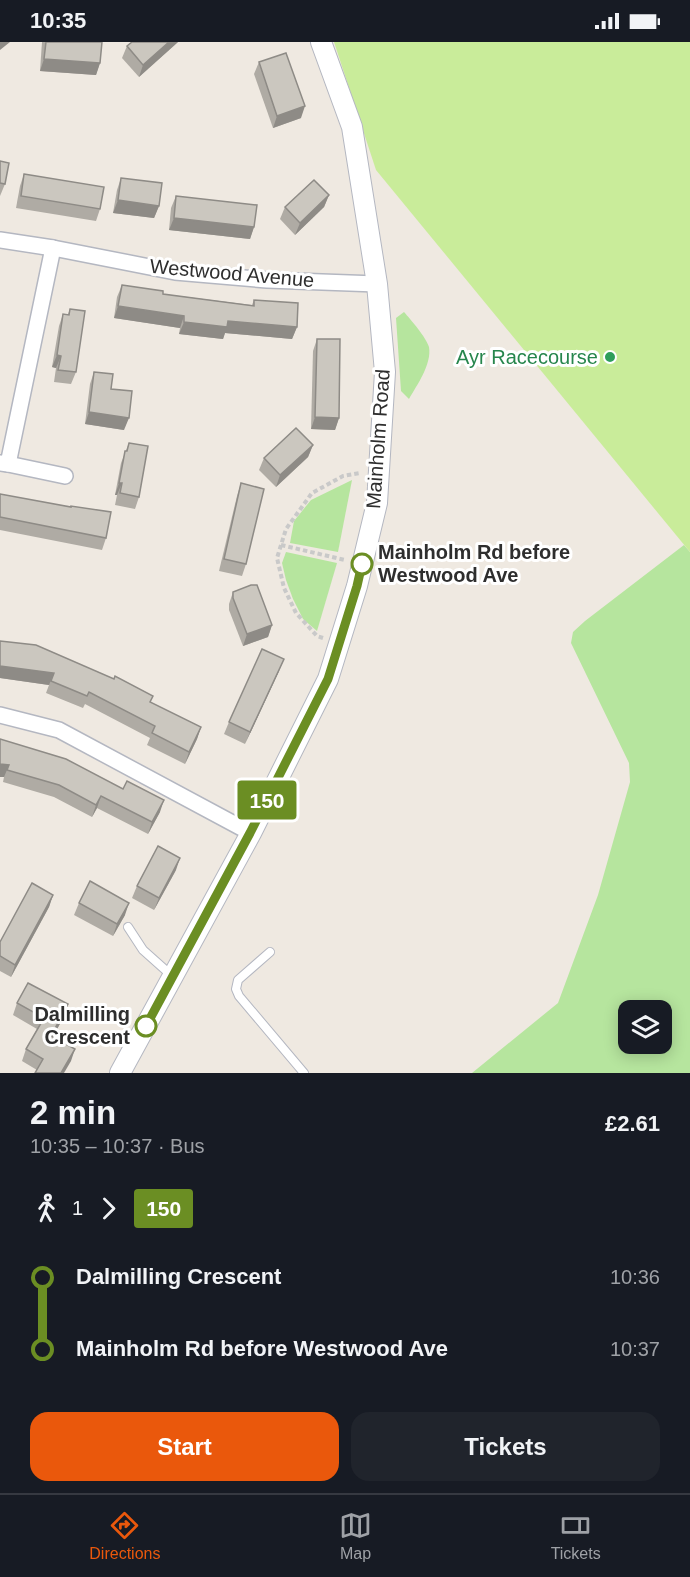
<!DOCTYPE html>
<meta charset="utf-8">
<style>
body{margin:0;font-family:Arial,sans-serif;background:#20242c;color:#f1f3f6;height:100vh;display:flex;flex-direction:column;font-size:22px;white-space:nowrap}
*{box-sizing:border-box;margin:0}
p{font-size:20px;color:#9ea1a6}
.icon{flex:none;width:33px;height:33px;fill:none;stroke:currentColor;stroke-width:2;stroke-linecap:round;stroke-linejoin:round}
.map{position:relative;height:1031px;overflow:hidden}
.drawer{display:flex;flex-direction:column;background:#171b24;flex:1}
.drawer>*{flex:none}
.badge{padding:0 12px;border-radius:4px;font-size:21px;line-height:39px}
.buttons{position:absolute;left:618px;top:958px;display:grid;gap:12px}
.buttons a{display:grid;place-items:center;width:54px;height:54px;border-radius:12px;background:#171b24;box-shadow:0 3px 15px #0003;font-size:30px}
.map>.badge{position:absolute;translate:-50% -50%;box-shadow:0 0 0 3px #fff}
.legs{display:flex;align-items:center;gap:9px;height:66px;padding:0 30px;font-size:20px}
.legs p{margin-inline-start:auto}
.headline{display:flex;align-items:center;justify-content:space-between;height:102px;padding:0 30px}
h1{font-size:33px;font-weight:700;line-height:45px}
.cta{display:flex;gap:12px;margin-top:auto;padding:12px 30px}
.cta a{flex:1;height:69px;border-radius:18px;background:#ea580c;color:#fff;font-size:24px;font-weight:700;line-height:69px;text-align:center}
.cta a+a{background:#20242c;color:#f1f3f6}
ul{padding:0 30px;list-style:none}
li{display:flex;align-items:center;gap:21px;height:72px;font-size:22px}
li i{display:grid;place-items:center;width:9px;height:100%;margin:0 8px;background:currentColor}
li i::after{content:'';width:15px;height:15px;margin:-8px;border:4px solid;border-radius:50%;background:#171b24}
li p{margin-inline-start:auto}
li:first-child i{background:linear-gradient(#0000 50%,currentColor 0)}
li:last-child i{background:linear-gradient(currentColor 50%,#0000 0)}
.status{display:flex;justify-content:space-between;align-items:center;height:42px;padding:0 30px;background:#171b24;direction:ltr}
.status svg{height:16px;fill:currentColor}
.menu{display:flex;justify-content:space-around;align-items:center;height:84px;border-top:2px solid #363941;background:#171b24;font-size:16px;color:#9ea1a6}
.menu a{display:grid;justify-items:center;gap:3px}
.menu .on{color:#ea580c}
.map>svg:first-child{display:block}
.green{fill:#b6e59e;fill-rule:evenodd}
.pitch{fill:#c9ec9a}
.lines{fill:none;stroke-linecap:round;stroke-linejoin:round}
.service-casing{stroke:#b4b7c1;stroke-width:10}
.minor-casing{stroke:#b4b7c1;stroke-width:18}
.tertiary-casing{stroke:#b4b7c1;stroke-width:22}
.path{stroke:#c9c9c9;stroke-width:4;stroke-dasharray:4.5 3;stroke-linecap:butt}
.service{stroke:#fff;stroke-width:8}
.minor{stroke:#fff;stroke-width:15}
.tertiary{stroke:#fff;stroke-width:20}
.wall{fill:#afaba4}
.shaded-wall{fill:#8e8b86}
.building{fill:#cbc7bf;stroke:#8e8b86;stroke-width:1.5}
.line-1-casing{stroke:#fff;stroke-width:14}
.line-1{stroke:#6b8e23;stroke-width:9}
.leisure-dot{fill:#2e9e5b;stroke:#fff;stroke-width:2}
.stop-1-dot{fill:#fff;stroke:#6b8e23;stroke-width:3}
.labels{text-anchor:middle;stroke-width:6;stroke-linejoin:round;paint-order:stroke}
.street-label{font-size:20px;fill:#2e2e2e;stroke:#fff}
.leisure-label{font-size:20px;fill:#27864d;stroke:#fff;text-anchor:end}
.stop-label{font-size:20px;font-weight:bold;fill:#2e2e2e;stroke:#fff;text-anchor:start}
</style>
<div class="status"><b>10:35</b><svg viewBox="0 0 49 12"><path d="M0 12V9h3v3zM5 12V6h3v6zM10 12V3h3v9zM15 12V0h3v12zM26 1h20v11H26zM47 4h2v5h-2z"/></svg></div>
<div class="map">
<svg width="690" height="1031" viewBox="0 0 690 1031">
<rect width="100%" height="100%" fill="#efe9e1"/>
<g class="green">
<path d="M404,270c7,8 22,25 25,35 3,17 -12,38 -20,52l-8,-8 -5,-73z"/>
<path d="M352,438l-14,72 -48,-9 4,-22 17,-21z"/>
<path d="M684,503l6,7v521h-218l86,-70 40,-108 32,-113 -1,-19 -58,-120 2,-11 12,-11zM628,969h34v33h-34z"/>
<path d="M286,510l51,11 -20,68 -14,-12 -10,-20 -7,-19 -4,-17z"/>
</g>
<path class="pitch" d="M334,0h356v510l-314,-382z"/>
<g class="lines">
<g class="service-casing">
<g id="service">
<path d="M128,885l15,23 28,25"/>
<path d="M270,910l-32,28 -2,9 3,7 65,77"/>
</g>
</g>
<g class="minor-casing">
<g id="minor">
<path d="M0,198l53,8 122,24 92,8 110,4"/>
<path d="M0,421l8,1 45,-216"/>
<path d="M8,422l57,12"/>
<path d="M0,673l59,15 192,103"/>
</g>
</g>
<g class="tertiary-casing">
<path id="tertiary" d="M120,1031l131,-240 77,-154 29,-93 20,-83 8,-131 -8,-88 -25,-157 -31,-85"/>
</g>
<g class="path">
<path d="M281,503l64,15"/>
<path d="M323,596l-6,-2 -21,-23 -12,-25 -7,-30 9,-29 26,-36 31,-17 17,-3"/>
</g>
<use href="#service" class="service"/>
<use href="#minor" class="minor"/>
<use href="#tertiary" class="tertiary"/>
</g>
<g class="wall">
<path d="M42,0h60l-2,21 -4,12 -56,-4z"/>
<path d="M178,0l-39,35 -17,-19 5,-12z"/>
<path d="M259,20l42,56 -28,10 -19,-54z"/>
<path d="M0,119l5,23 -5,12z"/>
<path d="M24,132l76,35 -4,12 -80,-13 4,-22z"/>
<path d="M121,136l38,28 -5,12 -41,-5 4,-23z"/>
<path d="M329,153l-5,12 -29,28 -15,-16 5,-12z"/>
<path d="M176,154l78,31 -4,12 -81,-9 2,-22z"/>
<path d="M122,243l41,9 89,11 2,-5 43,27 -5,12 -67,-6 -2,6 -44,-5 1,-6 -66,-10 3,-21z"/>
<path d="M70,267l6,63 -5,12 -17,-2 2,-14 -4,-1 7,-41 4,-12h5z"/>
<path d="M317,297l22,79 -4,12 -24,-1 2,-78z"/>
<path d="M94,330l17,17 13,41 -39,-6 5,-40z"/>
<path d="M129,401l10,54 -4,12 -20,-4 2,-10h-2l6,-32z"/>
<path d="M313,403l-5,12 -32,30 -17,-17 5,-12z"/>
<path d="M241,441l5,81 -4,12 -23,-5 18,-75z"/>
<path d="M0,452l106,44 -4,12 -102,-20z"/>
<path d="M233,550l39,33 -4,12 -25,9 -14,-36v-6z"/>
<path d="M0,599l151,62 50,24 -4,12 -12,25 -38,-19 3,-7 -65,-34 -2,4 -37,-15 3,-8 -49,-7z"/>
<path d="M279,629l-34,73 -21,-10 5,-12z"/>
<path d="M0,697l160,73 -12,22 -51,-26 -5,9 -38,-20 -51,-15 1,-5h-4z"/>
<path d="M176,828l-22,40 -22,-12 5,-12z"/>
<path d="M53,853l-4,12 -38,70 -11,-6v-29z"/>
<path d="M79,861l46,12 -12,21 -39,-21z"/>
<path d="M17,961l51,1 -4,12 -11,21 18,24 -34,9 -15,-9 4,-12 11,-20 -24,-14z"/>
</g>
<g class="shaded-wall">
<path d="M0,0h10l-10,8z"/>
<path d="M169,0h9l-39,35 4,-12z"/>
<path d="M44,17l56,4 -4,12 -56,-4z"/>
<path d="M305,64l-4,12 -28,10 4,-12z"/>
<path d="M329,153l-5,12 -29,28 5,-12z"/>
<path d="M118,158l41,6 -5,12 -41,-5z"/>
<path d="M174,176l80,9 -4,12 -81,-9z"/>
<path d="M118,264l66,10 -4,12 -66,-10z"/>
<path d="M228,279l69,6 -5,12 -67,-6 -2,6 -44,-5 5,-12z"/>
<path d="M57,313l4,1 -5,12 -4,-1z"/>
<path d="M89,370l40,6 -5,12 -39,-6z"/>
<path d="M315,375l24,1 -4,12 -24,-1z"/>
<path d="M313,403l-5,12 -32,30 4,-12z"/>
<path d="M119,441h3l-5,12h-2z"/>
<path d="M272,583l-4,12 -25,9 4,-12z"/>
<path d="M284,617l-5,12 -34,73 5,-12z"/>
<path d="M0,624l54,7 -5,12 -49,-7z"/>
<path d="M201,685l-4,12 -12,25 4,-12z"/>
<path d="M0,722l9,1 -5,12h-4z"/>
<path d="M101,754l-4,12 -5,9 4,-12z"/>
<path d="M164,758l-4,12 -12,22 4,-12z"/>
<path d="M180,816l-4,12 -22,40 5,-12z"/>
<path d="M53,853l-4,12 -38,70 4,-12z"/>
<path d="M129,861l-4,12 -12,21 4,-12z"/>
<path d="M68,962l-4,12 -17,32 4,-12z"/>
<path d="M75,1007l-4,12 -7,12h-3z"/>
</g>
<g class="building">
<path d="M46,0h56l-2,21 -56,-4z"/>
<path d="M132,0h37l-26,23 -16,-19z"/>
<path d="M286,11l19,53 -28,10 -18,-54z"/>
<path d="M0,119l9,2 -4,21 -5,-1z"/>
<path d="M24,132l80,13 -4,22 -79,-13z"/>
<path d="M121,136l41,5 -3,23 -41,-6z"/>
<path d="M314,138l15,15 -29,28 -15,-16z"/>
<path d="M176,154l81,9 -3,22 -80,-9z"/>
<path d="M122,243l41,6v3l91,12v-6l44,3 -1,24 -69,-6 -1,6 -43,-5v-6l-66,-10z"/>
<path d="M70,267l15,2 -9,61 -18,-2 3,-14 -4,-1 6,-41 6,1z"/>
<path d="M317,297h23l-1,79 -24,-1z"/>
<path d="M94,330l19,2 -2,15 21,2 -3,27 -40,-6z"/>
<path d="M296,386l17,17 -33,30 -16,-17z"/>
<path d="M129,401l19,3 -9,51 -19,-4 2,-10h-3l6,-32h2z"/>
<path d="M241,441l23,6 -18,75 -22,-5z"/>
<path d="M0,452l71,13v-1l40,6 -5,26 -106,-21z"/>
<path d="M251,543h6l15,40 -25,9 -14,-36v-6z"/>
<path d="M0,599l36,4 78,34 1,-3 38,20 -3,6 51,25 -12,25 -37,-19 3,-7 -66,-34 -2,4 -36,-15 3,-8 -54,-7z"/>
<path d="M262,607l22,10 -34,73 -21,-10z"/>
<path d="M0,697l66,20 57,30 4,-8 37,19 -12,22 -51,-26 -5,9 -37,-20 -52,-15 2,-5 -9,-1z"/>
<path d="M158,804l22,12 -21,40 -22,-12z"/>
<path d="M90,839l39,22 -12,21 -38,-21z"/>
<path d="M32,841l21,12 -38,70 -15,-9v-14z"/>
<path d="M28,941l40,21 -17,32 24,13 -14,24h-26l8,-14 -17,-10 18,-31 -27,-15z"/>
</g>
<g class="lines">
<g class="line-1-casing">
<path id="line-1" d="M146,984l104,-193 78,-154 29,-93 5,-22"/>
</g>
<use href="#line-1" class="line-1"/>
</g>
<circle class="leisure-dot" cx="610" cy="315" r="6"/>
<g class="stop-1-dot">
<circle cx="362" cy="522" r="10"/>
<circle cx="146" cy="984" r="10"/>
</g>
<g class="labels">
<g class="street-label">
<text transform="translate(232 231) rotate(5)" y="7">Westwood Avenue</text>
<text transform="translate(378 397) rotate(-86)" y="7">Mainholm Road</text>
</g>
<g class="leisure-label">
<text x="598" y="322">Ayr Racecourse</text>
</g>
<g class="stop-label">
<text x="378" y="517">Mainholm Rd before<tspan x="378" dy="23">Westwood Ave</tspan></text>
<text x="130" y="979" text-anchor="end">Dalmilling<tspan x="130" dy="23">Crescent</tspan></text>
</g>
</g>
</svg>
<div class="buttons">
<a><svg class="icon" aria-label="layers" viewBox="0 0 24 24"><path d="M12 4l9 5-9 5-9-5zM3 14l9 5 9-5"/></svg></a>
</div>
<b class="badge" style="left:267px;top:758px;background:#6b8e23;color:#fff">150</b>
</div>
<section class="drawer">
<div class="headline"><div><h1>2 min</h1><p>10:35 – 10:37 · Bus</p></div><b>£2.61</b></div>
<div class="legs"><svg class="icon" aria-label="walk" viewBox="0 0 24 24"><circle cx="13" cy="4" r="2"/><path d="M13 8l-2 6 4 7M11 14l-3 7M7 12l3-4h3l4 4"/></svg>1<svg class="icon" aria-label="forward" viewBox="0 0 24 24"><path d="M9 5l7 7-7 7"/></svg><b class="badge" style="background:#6b8e23;color:#fff">150</b></div>
<ul>
<li><i style="color:#6b8e23"></i><b>Dalmilling Crescent</b><p>10:36</p></li>
<li><i style="color:#6b8e23"></i><b>Mainholm Rd before Westwood Ave</b><p>10:37</p></li>
</ul>
<div class="cta"><a>Start</a><a>Tickets</a></div>
</section>
<nav class="menu">
<a class="on"><svg class="icon" aria-label="directions" viewBox="0 0 24 24"><path d="M12 3l9 9-9 9-9-9zM9 14v-3h6M13 9l2 2-2 2"/></svg>Directions</a>
<a><svg class="icon" aria-label="map" viewBox="0 0 24 24"><path d="M3 6l6-2 6 2 6-2v14l-6 2-6-2-6 2zM9 4v14M15 6v14"/></svg>Map</a>
<a><svg class="icon" aria-label="tickets" viewBox="0 0 24 24"><path d="M3 7h18v10H3zM15 7v10"/></svg>Tickets</a>
</nav>
